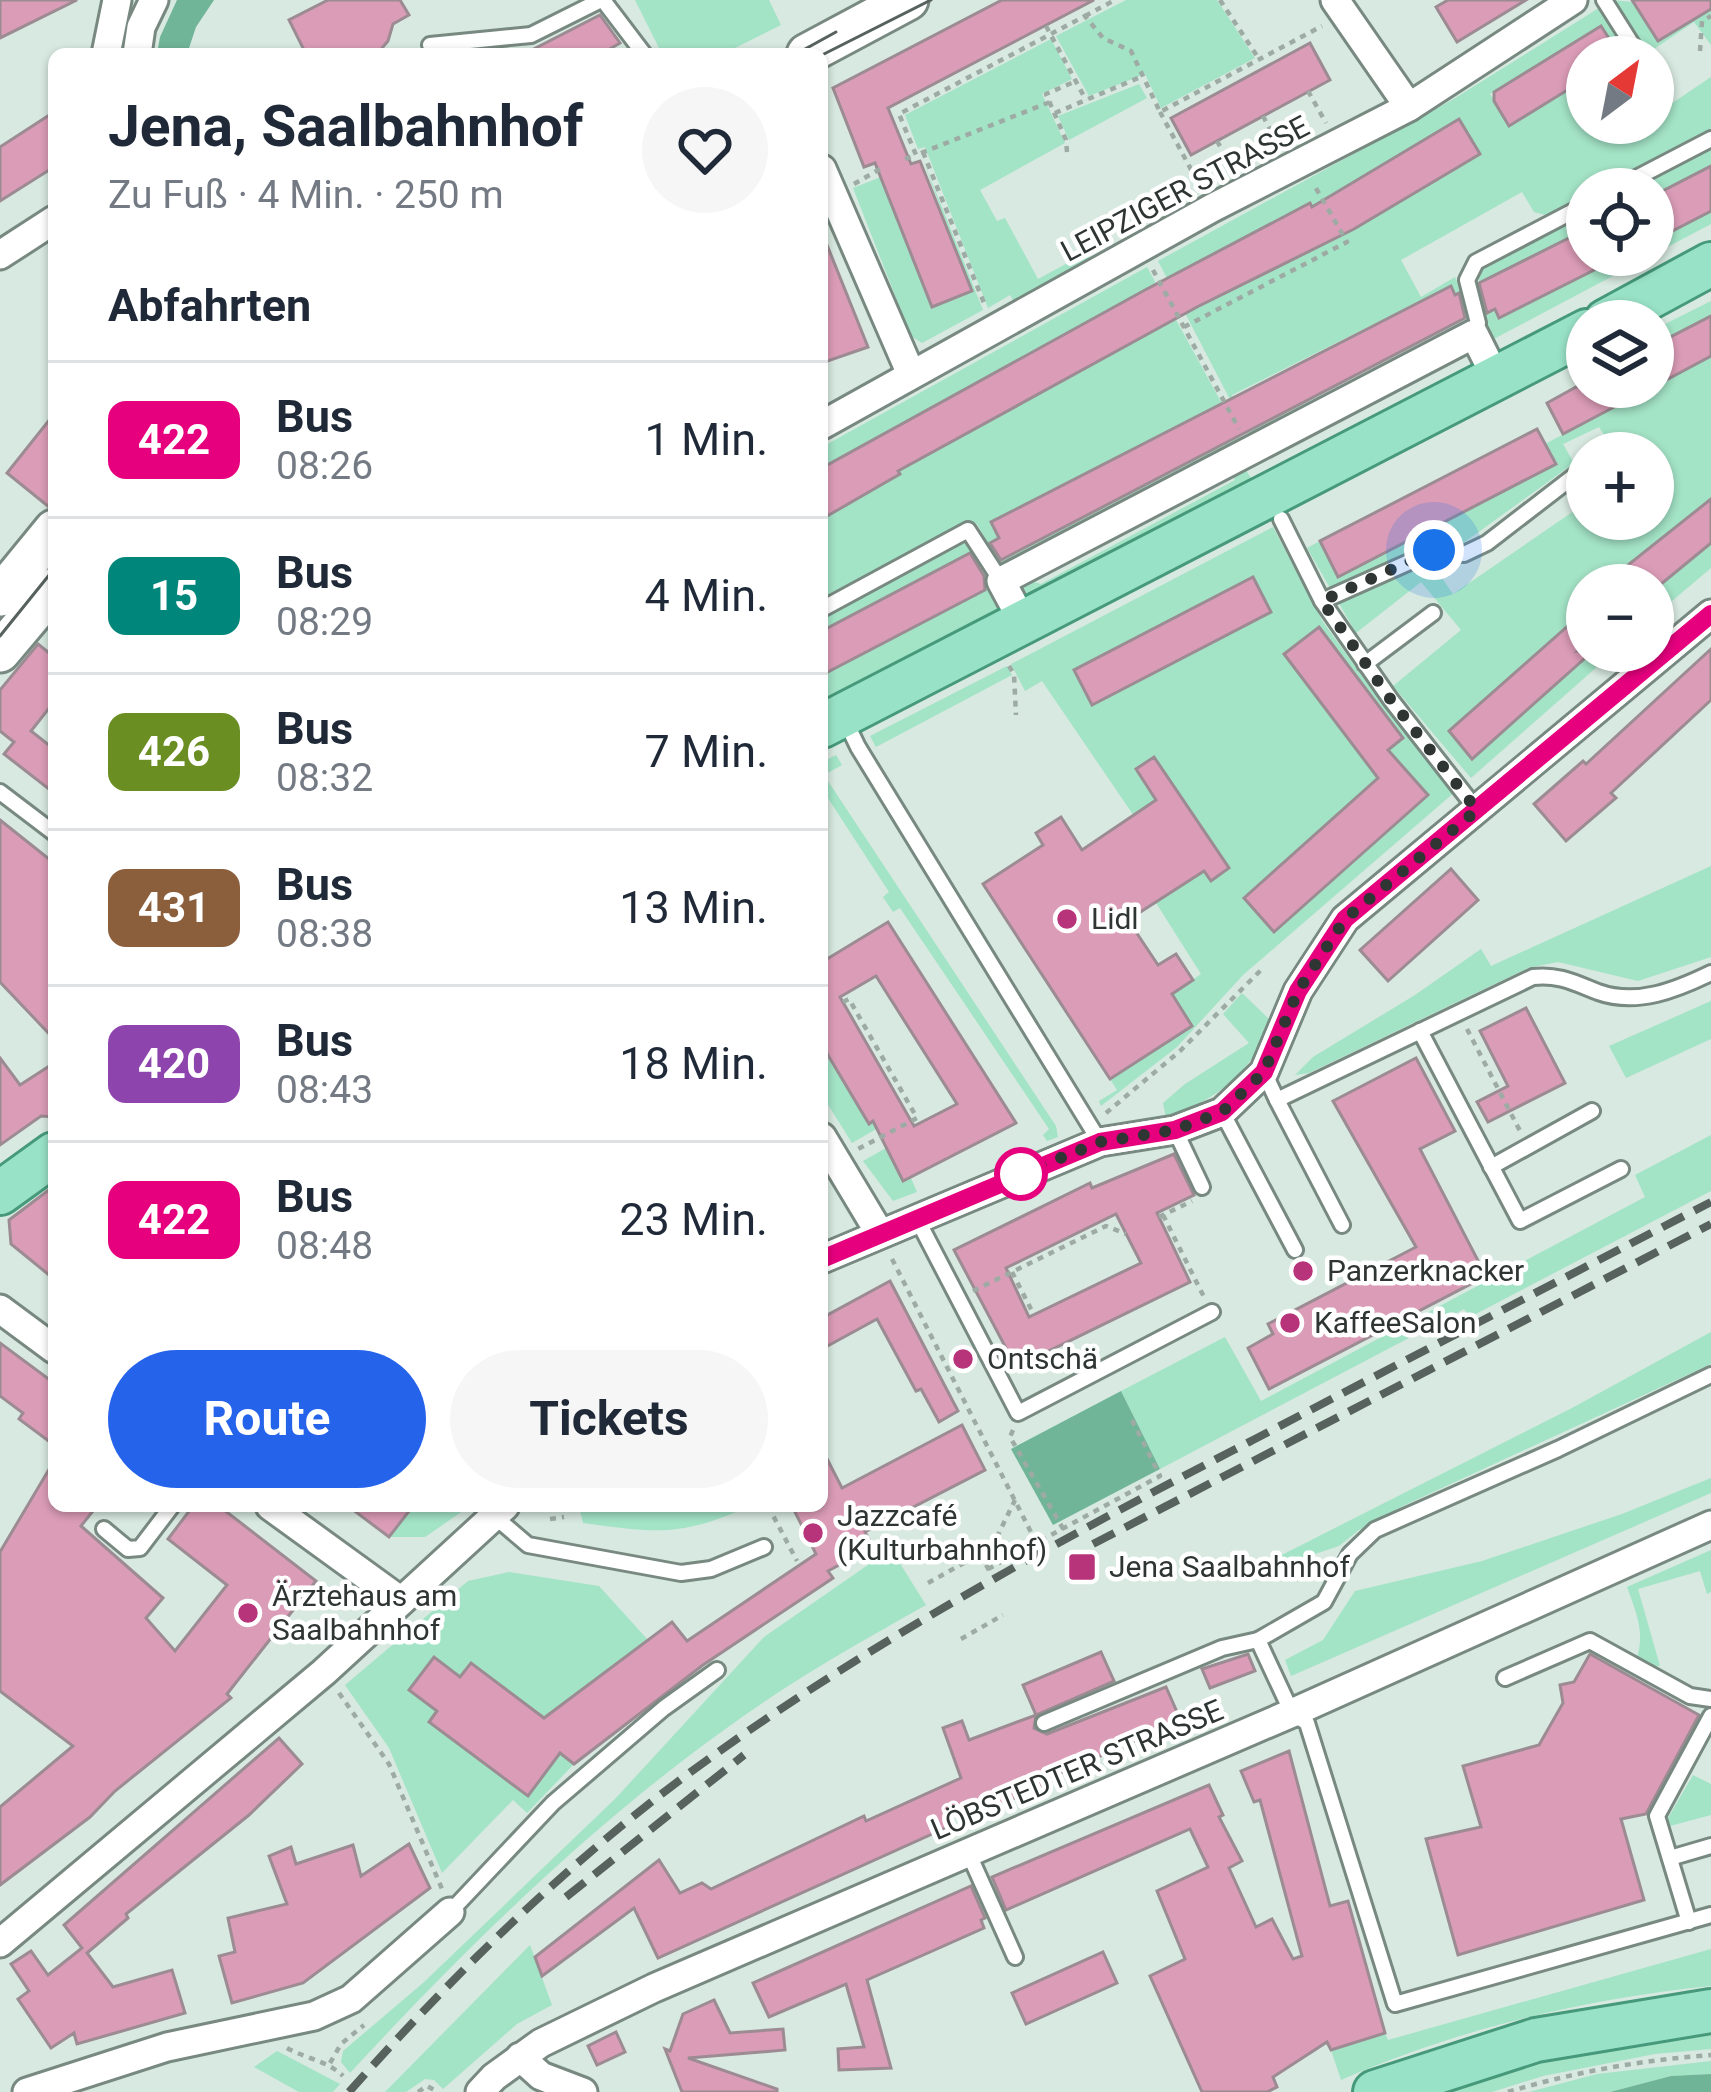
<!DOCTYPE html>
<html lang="de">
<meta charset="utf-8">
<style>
body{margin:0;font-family:Roboto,sans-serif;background:#f6f6f7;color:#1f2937;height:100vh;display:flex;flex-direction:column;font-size:45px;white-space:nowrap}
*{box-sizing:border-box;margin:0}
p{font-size:39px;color:#747a83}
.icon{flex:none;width:66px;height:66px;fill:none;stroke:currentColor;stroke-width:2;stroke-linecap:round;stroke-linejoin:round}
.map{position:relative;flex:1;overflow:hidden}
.side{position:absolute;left:48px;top:48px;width:780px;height:1464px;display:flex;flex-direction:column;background:#fff;border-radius:18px;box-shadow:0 3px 9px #0004}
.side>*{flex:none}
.badge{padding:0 24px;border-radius:18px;font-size:42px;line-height:78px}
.needle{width:78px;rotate:32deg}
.tools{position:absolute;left:1566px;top:36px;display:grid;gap:24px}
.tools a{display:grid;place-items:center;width:108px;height:108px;border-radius:50%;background:#fff;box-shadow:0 3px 9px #0004;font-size:60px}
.you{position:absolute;width:60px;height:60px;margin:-30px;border:9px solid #fff;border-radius:50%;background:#1a73e8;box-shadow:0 0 0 18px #1a73e833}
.map>.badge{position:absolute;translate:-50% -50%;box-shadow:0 0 0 6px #fff}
h2{padding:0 60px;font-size:45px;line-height:108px}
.round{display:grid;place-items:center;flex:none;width:126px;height:126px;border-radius:63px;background:#f6f6f7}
.overview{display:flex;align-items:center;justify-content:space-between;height:204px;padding:0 60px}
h1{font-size:57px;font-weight:700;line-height:90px}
.action{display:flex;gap:24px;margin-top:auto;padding:24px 60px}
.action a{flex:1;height:138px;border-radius:72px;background:#2563eb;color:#fff;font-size:48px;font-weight:700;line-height:138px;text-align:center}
.action a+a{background:#f6f6f7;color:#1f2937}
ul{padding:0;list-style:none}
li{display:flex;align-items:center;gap:36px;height:156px;padding:0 60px;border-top:3px solid #e0e1e3}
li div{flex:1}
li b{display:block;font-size:45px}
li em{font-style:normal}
li .badge{min-width:132px;font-weight:700;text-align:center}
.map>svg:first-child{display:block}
.green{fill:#a3e3c6;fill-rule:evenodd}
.forest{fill:#70b598}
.water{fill:#6fb496}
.building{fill:#db9cb7;stroke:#9c8b92;stroke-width:3;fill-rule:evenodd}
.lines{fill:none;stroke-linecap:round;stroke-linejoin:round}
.lane-casing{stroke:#788981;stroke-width:20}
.street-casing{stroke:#788981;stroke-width:33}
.secondary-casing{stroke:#788981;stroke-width:45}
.primary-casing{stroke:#46997a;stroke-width:48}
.path{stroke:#9daba4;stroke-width:4.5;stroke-dasharray:6 6;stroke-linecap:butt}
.lane{stroke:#fff;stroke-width:14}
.street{stroke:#fff;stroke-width:27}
.secondary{stroke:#fff;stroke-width:39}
.primary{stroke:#98e2c7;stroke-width:42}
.tram{stroke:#57615d;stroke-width:3}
.rail{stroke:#57615d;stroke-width:8;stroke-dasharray:24 12;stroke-linecap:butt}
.line-casing{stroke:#fff;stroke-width:27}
.line{stroke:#e6007e;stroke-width:18}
.walk{stroke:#2e3532;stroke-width:12;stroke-dasharray:0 21.6}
.poi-dot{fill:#b7337a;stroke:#fff;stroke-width:4.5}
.stop-dot{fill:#fff;stroke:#e6007e;stroke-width:6}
.labels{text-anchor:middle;stroke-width:9;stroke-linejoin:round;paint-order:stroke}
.street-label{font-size:30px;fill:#2e3532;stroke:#fff}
.poi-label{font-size:30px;fill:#2e3532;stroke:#fff;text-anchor:start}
</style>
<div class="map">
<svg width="1711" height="2092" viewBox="0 0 1711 2092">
<rect width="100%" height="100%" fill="#d7e9e0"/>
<g class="green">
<path d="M635,0h134l12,25 -58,29h-61z"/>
<path d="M1126,0h91l38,58 -94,50 -16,-34 -56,22 -33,-60z"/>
<path d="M1611,0l100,9v36l-17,-23 -49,33z"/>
<path d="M1602,6l32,51h-14l-19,-31 -111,68 19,31 78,-47v45h26l10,13 20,-13h10v-7l58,-39v54l-110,58h-14v7l-38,20 -15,-4 -12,-20 -121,68 20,37 34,-20 17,40 -2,5 -220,116 -92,-177 294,-161zM1310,204l19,35 -131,69 -18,-34zM1450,286l18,37 -219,108 -17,-36z"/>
<path d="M1051,39l21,40 -30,15 23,49 -85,47 17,31 8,-3 33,61 52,-28 -1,12 -74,40 -5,-8 -22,13 -63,-161 -7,2 -13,-34z"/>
<path d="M1139,84l8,14 -78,42 -11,-24z"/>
<path d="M1711,149v17l-58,29v-6h-18z"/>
<path d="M923,160l60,150 -61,33 -11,-7 -58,-148 28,-11 51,129 39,-14z"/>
<path d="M1711,211v13l-223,118c1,-23 -14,-53 -7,-73l106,-55v15l-105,53 18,36 124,-63h29v-14z"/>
<path d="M1147,267l96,175 -238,124 -6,-3 -22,-39 -8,-3 -147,77v-79l78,-45 -22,-38 -56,32v-21zM1145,290l19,35 -235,129 -19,-35zM1198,416l17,33 -206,106 -18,-33z"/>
<path d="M1711,301v198l-87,70 3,5 -13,11h-27v24l-137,122 21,27 122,-107h22l-144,127 -78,-92 68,-56 -40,-48 -65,51 -49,-85 13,-7 19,35 216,-111 -10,-21 165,-87 -57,-10v-17zM1599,427l16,26h38v66h-66v-17l-134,92 -20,-29 141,-102 -11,-19z"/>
<path d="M1227,465h16l9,15 -2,9 -227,112 -9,-18 3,-6 24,7 194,-104z"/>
<path d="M1273,527l50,95 60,83 73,86 -213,184 -66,72 -76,59 -2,-5 18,-11 -7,-11 82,-53 -20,-32 29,-20 -50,-79 30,-10 -139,-204 -17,10 -14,-27zM1252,577l19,34 -179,93 -18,-35zM1318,628l84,110 -33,26 -84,-110zM1154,758l75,109 -18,13 -75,-110zM1397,761l30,34 -153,136 -30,-34z"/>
<path d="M960,542l16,6 33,59 -187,105v-37l171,-90 -19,-34 -152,80v-17z"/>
<path d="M1711,543v25l-58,49v-27z"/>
<path d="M1007,666l5,9 -136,72 -6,-11z"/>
<path d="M836,755l6,10 -18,10 232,351 2,11 -11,4 -4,-6 6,-6 -149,-221 -7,4 -10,-15 6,-5 -67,-103v-27z"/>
<path d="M1711,866v91l-73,24 -80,-19 -30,6 -219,105 -14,2 18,-18 102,-62 66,-46 10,17z"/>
<path d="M1242,993l28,27c-13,50 -57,82 -104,98l-3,-15 22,-19 64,-41 -26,-29z"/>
<path d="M1711,1001v38l-85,39 -17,-32z"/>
<path d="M822,1045l46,79 6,-3 4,7 -26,15 -30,-48z"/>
<path d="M1711,1135v56l-241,126 -6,-8 -304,160 -39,-78 104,-54 36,64 384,-204 -10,-22z"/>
<path d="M886,1148l17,33 8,-3 6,14 -24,9 -30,-40z"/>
<path d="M1711,1332v32l-306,141 -46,25 -20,16 -87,29 -2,-4 322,-163z"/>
<path d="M1711,1478v15l-420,183 -6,-16 38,-20 32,-49 127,-30 140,-47z"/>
<path d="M413,1506h57l-45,31h-35z"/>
<path d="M579,1506h171c-69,31 -94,27 -167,17z"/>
<path d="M891,1549l35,56c-62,35 -123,69 -181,110 -145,101 -275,228 -395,358l-9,-11 2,-11 80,-68 192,-184 149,-162z"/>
<path d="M1711,1550v42l-4,2 -7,-23 -62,18 22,77h-12l-12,-6c10,-26 0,-48 -9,-73z"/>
<path d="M509,1572l90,14 49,54 -104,78 -73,-54 -11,13 -26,-19 -25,32 28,21 -8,11 99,74 32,-43 14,11 -47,49 -14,-13 -71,73 -53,-125 -44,-63 123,-104z"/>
<path d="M1693,1775l18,9v31l-41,11 -2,-8z"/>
<path d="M530,1945l22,60 -35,19 -74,65 -9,-9 -9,-1 -19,13h-21z"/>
<path d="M1711,1949v37c-127,13 -253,43 -370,94l-10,-30 54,-17 3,7z"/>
<path d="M1711,2026v23l-56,5 -112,22 -51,16h-76l122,-38z"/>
<path d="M277,2051l63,33 -7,8h-34l-45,-25z"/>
<path d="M1711,2061v13l-40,2 -61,16h-81l68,-18z"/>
</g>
<g class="forest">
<path d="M177,0h37l-18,27 -9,27h-30l3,-17z"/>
<path d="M1121,1391l39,78 -107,56 -42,-76z"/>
</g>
<path class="water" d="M1711,2074v18h-101l61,-16z"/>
<g class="building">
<path d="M0,0h77l-77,38z"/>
<path d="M328,0h72l9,15 -16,9 -5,17 -11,13h-71l-17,-34z"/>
<path d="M1002,0h92l-206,108 23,56 9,-3 52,130 -40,16 -57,-144 -11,4 -31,-79z"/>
<path d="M1448,0h78l-69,42 -21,-35z"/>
<path d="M1632,0h79v9l-53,32z"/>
<path d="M600,15l20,28 -19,11h-77z"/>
<path d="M1601,26l20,31h-34v21l-78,48 -15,-25v-9z"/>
<path d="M1310,43l20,37 -139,75 -20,-37z"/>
<path d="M54,112v55l-54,34v-54z"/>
<path d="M1459,119l21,35 -126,75 -157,78 -299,164 2,3 -78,45v-51l323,-178 165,-87 2,4z"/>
<path d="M1711,166v45l-58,30v-45z"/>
<path d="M1587,229v26h37l-125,63 -4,-9 -8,4 -8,-30z"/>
<path d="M823,235l45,112 -46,16v-127z"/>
<path d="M1451,286l4,9 4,-2 6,25 -464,242 -11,-17 9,-5 -8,-16z"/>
<path d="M1711,316v40l-58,31v-41z"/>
<path d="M1576,387h76l-89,47 -16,-31z"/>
<path d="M54,414v93h-5l-42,-34z"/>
<path d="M1537,429l19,35 -218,113 -18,-36z"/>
<path d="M1711,499v44l-51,42h-46l13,-11 -4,-5z"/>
<path d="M970,553l14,23 1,14 -163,85v-44z"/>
<path d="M1253,577l18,35 -179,93 -18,-35z"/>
<path d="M1587,609v35l-9,7h15l-121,108 -23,-28z"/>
<path d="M1319,627l84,111 -15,12 40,45 -154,137 -30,-34 134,-120 -94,-124z"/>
<path d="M38,644l16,13v45l-23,29 23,18v44l-50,-39 10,-12 -14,-11v-41z"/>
<path d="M1711,649v51l-100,93 5,5 -50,43 -32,-37 49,-43 3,3z"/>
<path d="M1154,757l75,111 -18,13 -7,-10 -76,49 30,45 18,-11 17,26 -21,14 20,32 -82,53 -127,-195 60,-39 -7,-12 25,-16 21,33 74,-50 -20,-31z"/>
<path d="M0,820l54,43v176l-54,-57z"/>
<path d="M1451,869l27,31 -90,81 -28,-31z"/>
<path d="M888,922l128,201 -113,58 -30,-60 -4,3 -47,-79v-83zM876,976l81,128 -43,22 -74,-129z"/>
<path d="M1526,1008l39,75 -77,39 -11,-20 31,-16 -28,-55z"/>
<path d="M0,1058l20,27 34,-22v54l-13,-1 -41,29z"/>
<path d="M1416,1058l39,73 -35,18 66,127 -217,113 -21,-41 25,-14 -5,-10 148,-77 -83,-146z"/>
<path d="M1174,1154l20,41 -37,18 33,69 -174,85 -62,-117 136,-67 2,5zM1116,1214l25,49 -112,54 -23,-49z"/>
<path d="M54,1186v93l-43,-35 -2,-24z"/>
<path d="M890,1281l68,130 -19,11 -18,-33 -5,2 -39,-72 -55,30v-31z"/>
<path d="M0,1343l54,40v62l-35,-26 4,-6 -23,-17z"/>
<path d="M962,1425l23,45 -120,62 8,15 -45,24 5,7 -130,87 -129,99 -14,-11 -32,43 -99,-74 8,-11 -28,-21 25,-33 26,20 11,-14 73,55 128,-96 15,19 129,-87 -24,-48h30v-57l20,39z"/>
<path d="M54,1461v45h43l-16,20 82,72 -17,20 29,33 52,-66 -59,-46 25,-33h26l97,75 -89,113 4,4 -116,93 -25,26 -90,68v-78l73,-61 -73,-55v-139z"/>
<path d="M348,1506h65l-24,31z"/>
<path d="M1101,1652l13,29 -78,34 -13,-30z"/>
<path d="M1248,1654l7,17 -45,17 -8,-19z"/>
<path d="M1590,1654l109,61 -53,99 -25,5 23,81 -186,55 -32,-116 55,-12 -18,-61 76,-21 24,-42 -3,-18 14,-3z"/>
<path d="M1166,1687l15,34 -127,55 2,4 -59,26 -4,-8 -45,18 4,9 -294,133 -24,-50 -92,68 -7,-19 124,-97 21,33 22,-10 9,6 153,-73 2,5 95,-43 -18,-50 19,-7 7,19 67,-25 -2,13 13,6z"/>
<path d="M279,1738l23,26 -53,51 -123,99 2,4 -41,35 26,34 59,-17 13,43 -108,31 -3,-11 -23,15 -33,-49 11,-8 -18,-27 20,-13 17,24 34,-27 -18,-23z"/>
<path d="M1289,1751l41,155 18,-5 37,132 -54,17 -4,-8 -54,35 4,10 -10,5h-65l-52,-116 35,-17 -28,-68 51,-24 -18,-38 -184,81 -14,-33 217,-92 14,30 -4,2 23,44 -13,7 27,59 16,-8 21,40 9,-3 -42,-156 -6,2 -13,-31z"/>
<path d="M409,1844l21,44 -127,95 -71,20 -13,-47 16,-4 -7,-34 59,-14 -18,-48 22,-9 5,17 57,-19 8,31z"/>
<path d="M971,1886l14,32 -4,2 3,8 -117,52 24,88 -52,2 -1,-21 26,-2 -18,-63 -77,33 -16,-34z"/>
<path d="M1103,1952l14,31 -91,41 -14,-31z"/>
<path d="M714,2000l16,33 53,-4 2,21 -97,8 89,31v3h-95l-17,-43 5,2 13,-37z"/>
<path d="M616,2032l9,20 -28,13 -9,-19z"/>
</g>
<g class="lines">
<g class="lane-casing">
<g id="lane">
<path d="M603,0l41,54"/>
<path d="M1604,0l36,57"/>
<path d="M430,45l101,-10 70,-35"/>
<path d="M1653,77l2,4"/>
<path d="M1615,189l96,-50"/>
<path d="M1474,334l4,-11 -11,-43 9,-18 111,-58"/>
<path d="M1281,519l41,82 69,99 86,110"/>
<path d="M1322,601l112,-50 30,3 23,-11 100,-77"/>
<path d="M822,609l146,-79 33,51"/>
<path d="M1365,664l68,-51"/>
<path d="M845,720l13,27 242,395"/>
<path d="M0,792l54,41"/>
<path d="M1420,1031l100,190 101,-52"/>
<path d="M1264,1072l13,28 256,-123c26,-3 42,6 65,15 39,14 78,-2 113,-19"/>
<path d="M1277,1100l65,125"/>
<path d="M1222,1112l73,138"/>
<path d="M1175,1130l27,57"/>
<path d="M1491,1167l101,-56"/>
<path d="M916,1217l102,196 194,-101"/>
<path d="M494,1516l34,29 153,28 30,-4 53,-22"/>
<path d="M104,1529l24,20 12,-1 32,-42"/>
<path d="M1258,1640l66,-38 26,-48 25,-24 183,-81 153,-74"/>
<path d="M1505,1678l85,-37 100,55 21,3"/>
<path d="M1044,1723l178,-75 36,-8 34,73 15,10 88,281 316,-89"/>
<path d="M968,1852l47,105"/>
<path d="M1670,1858l41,-12"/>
<path d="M450,1912l103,-109 111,-95 53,-38"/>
<path d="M1689,1922l-32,-106 54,-100"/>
</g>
</g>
<g class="street-casing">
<g id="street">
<path d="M1335,0l74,107"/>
<path d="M106,54l11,-54"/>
<path d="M137,54l4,-27 13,-27"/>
<path d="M822,169l89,205"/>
<path d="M0,255l54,-35"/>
<path d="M822,425l390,-217 197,-101 164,-107"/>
<path d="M1023,622l-22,-41 473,-247 23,46"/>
<path d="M822,1137l57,95"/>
<path d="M822,1259l278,-117 75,-12 47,-18 42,-40 34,-81 47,-72 366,-305"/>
<path d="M0,1309l54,40"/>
<path d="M270,1506l131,95"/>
<path d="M0,1943l324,-271 181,-166"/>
<path d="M520,2057l21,19 42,16"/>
<path d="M27,2092l140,-45 147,-31 37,-17 99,-87"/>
<path d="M480,2092l14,-15 47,-34 113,-55 638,-275 419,-188"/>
</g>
</g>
<g class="secondary-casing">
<g id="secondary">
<path d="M807,54l101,-54"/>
<path d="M0,596l54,-66"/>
<path d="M0,652l54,-64"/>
</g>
</g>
<g class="primary-casing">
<g id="primary">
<path d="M1606,321l105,-57"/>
<path d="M822,726l765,-395"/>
<path d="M0,1193l54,-39"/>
<path d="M1375,2092l161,-52 175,-29"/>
</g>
</g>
<g class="path">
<path d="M1220,0l39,59"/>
<path d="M1085,16l30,-16"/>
<path d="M1046,26l40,74"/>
<path d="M1700,51l2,-30 9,-5"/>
<path d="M1308,91l18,32"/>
<path d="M1160,112l40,74"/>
<path d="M1055,113l88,-37"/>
<path d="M1263,116l14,27"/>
<path d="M1217,141l15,26"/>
<path d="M923,152l61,151"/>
<path d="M1067,152l-1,-12 -20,-46 30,-13"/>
<path d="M921,153l129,-51"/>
<path d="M905,159l11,-4 -17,-41 186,-98 18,22 28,13 29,61 162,-86"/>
<path d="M854,184l26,-15"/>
<path d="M1153,270l86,159"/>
<path d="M1184,327l163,-85 -34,-59"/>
<path d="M1009,666l5,8 2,41"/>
<path d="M843,1002l6,-3 68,119 -59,31"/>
<path d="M1467,1029l53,102"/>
<path d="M1106,1113l74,-62 84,-84"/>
<path d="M1163,1215l41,82"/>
<path d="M1159,1217l33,-16"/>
<path d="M892,1259l146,287"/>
<path d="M1012,1272l22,43"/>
<path d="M973,1291l133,-65 20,8"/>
<path d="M1052,1349l10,21"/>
<path d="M1013,1430l-3,7 55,95"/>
<path d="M768,1506l29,55"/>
<path d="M550,1519l14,-2"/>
<path d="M980,1554l15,-13 20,-41"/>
<path d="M988,1569l172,-93 -28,-56"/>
<path d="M928,1583l52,-29 10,18"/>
<path d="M961,1639l42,-24"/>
<path d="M339,1693l50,71 53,125"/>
<path d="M287,2048c20,11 41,13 56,28"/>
<path d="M330,2063l11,-19 23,-19"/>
<path d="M418,2092l9,-6 11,6"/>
<path d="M1508,2092c66,-20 134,-32 203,-37"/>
</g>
<use href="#lane" class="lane"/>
<use href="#street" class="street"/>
<use href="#secondary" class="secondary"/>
<use href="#primary" class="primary"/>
<g class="tram">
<path d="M796,54l40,-22"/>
<path d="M822,55l109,-55"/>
<path d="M0,636l54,-67"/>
</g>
<g class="rail">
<path d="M1093,1544l618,-320"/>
<path d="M566,1897l178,-142"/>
<path d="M349,2092c104,-117 217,-228 343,-321 176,-129 368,-231 561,-331 153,-80 305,-159 458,-238"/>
</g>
</g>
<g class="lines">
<g class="line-casing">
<path id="line" d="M822,1259l278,-117 75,-12 47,-18 42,-40 34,-81 47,-72 366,-305"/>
</g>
<use href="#line" class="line"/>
<path class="walk" d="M1021,1174l79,-32 75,-12 47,-18 42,-40 34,-81 47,-72 132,-109 -86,-110 -69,-99 112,-51"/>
</g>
<g class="poi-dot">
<circle cx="1067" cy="919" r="12"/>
<circle cx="1303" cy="1271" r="12"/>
<circle cx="1290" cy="1323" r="12"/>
<circle cx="963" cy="1359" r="12"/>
<circle cx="813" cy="1533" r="12"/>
<rect x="1067" y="1552" width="30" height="30" rx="6"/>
<circle cx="248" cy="1613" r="12"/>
</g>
<circle class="stop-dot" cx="1021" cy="1174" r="24"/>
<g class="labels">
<g class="street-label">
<text transform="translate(1185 189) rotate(-28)" y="10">LEIPZIGER STRASSE</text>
<text transform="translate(1077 1770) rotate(-23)" y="10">LÖBSTEDTER STRASSE</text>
</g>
<g class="poi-label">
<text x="1091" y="929">Lidl</text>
<text x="1327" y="1281">Panzerknacker</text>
<text x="1314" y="1333">KaffeeSalon</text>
<text x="987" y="1369">Ontschä</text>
<text x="837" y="1526">Jazzcafé<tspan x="837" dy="34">(Kulturbahnhof)</tspan></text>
<text x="1109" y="1577">Jena Saalbahnhof</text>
<text x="272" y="1606">Ärztehaus am<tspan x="272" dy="34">Saalbahnhof</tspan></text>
</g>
</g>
</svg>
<div class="tools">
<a><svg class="needle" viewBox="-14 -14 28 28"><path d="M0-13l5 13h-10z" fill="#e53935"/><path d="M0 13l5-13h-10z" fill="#747a83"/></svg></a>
<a><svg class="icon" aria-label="locate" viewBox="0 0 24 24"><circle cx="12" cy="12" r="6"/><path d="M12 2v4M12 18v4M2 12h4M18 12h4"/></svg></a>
<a><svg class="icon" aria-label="layers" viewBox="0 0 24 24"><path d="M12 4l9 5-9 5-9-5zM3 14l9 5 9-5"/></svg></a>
<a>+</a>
<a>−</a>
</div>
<div class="you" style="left:1434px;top:550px"></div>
<section class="side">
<div class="overview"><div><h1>Jena, Saalbahnhof</h1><p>Zu Fuß · 4 Min. · 250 m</p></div><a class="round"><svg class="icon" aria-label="heart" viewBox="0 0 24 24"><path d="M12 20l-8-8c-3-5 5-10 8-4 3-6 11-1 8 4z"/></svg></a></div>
<h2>Abfahrten</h2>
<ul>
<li><span class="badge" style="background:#e6007e;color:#fff">422</span><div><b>Bus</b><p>08:26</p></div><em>1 Min.</em></li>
<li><span class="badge" style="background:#00867a;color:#fff">15</span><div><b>Bus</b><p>08:29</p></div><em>4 Min.</em></li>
<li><span class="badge" style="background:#6b8e23;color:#fff">426</span><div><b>Bus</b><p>08:32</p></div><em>7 Min.</em></li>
<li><span class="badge" style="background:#8b5e3c;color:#fff">431</span><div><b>Bus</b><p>08:38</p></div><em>13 Min.</em></li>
<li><span class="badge" style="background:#8e44ad;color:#fff">420</span><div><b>Bus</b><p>08:43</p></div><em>18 Min.</em></li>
<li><span class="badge" style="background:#e6007e;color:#fff">422</span><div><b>Bus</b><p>08:48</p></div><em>23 Min.</em></li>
</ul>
<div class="action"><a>Route</a><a>Tickets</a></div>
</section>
</div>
